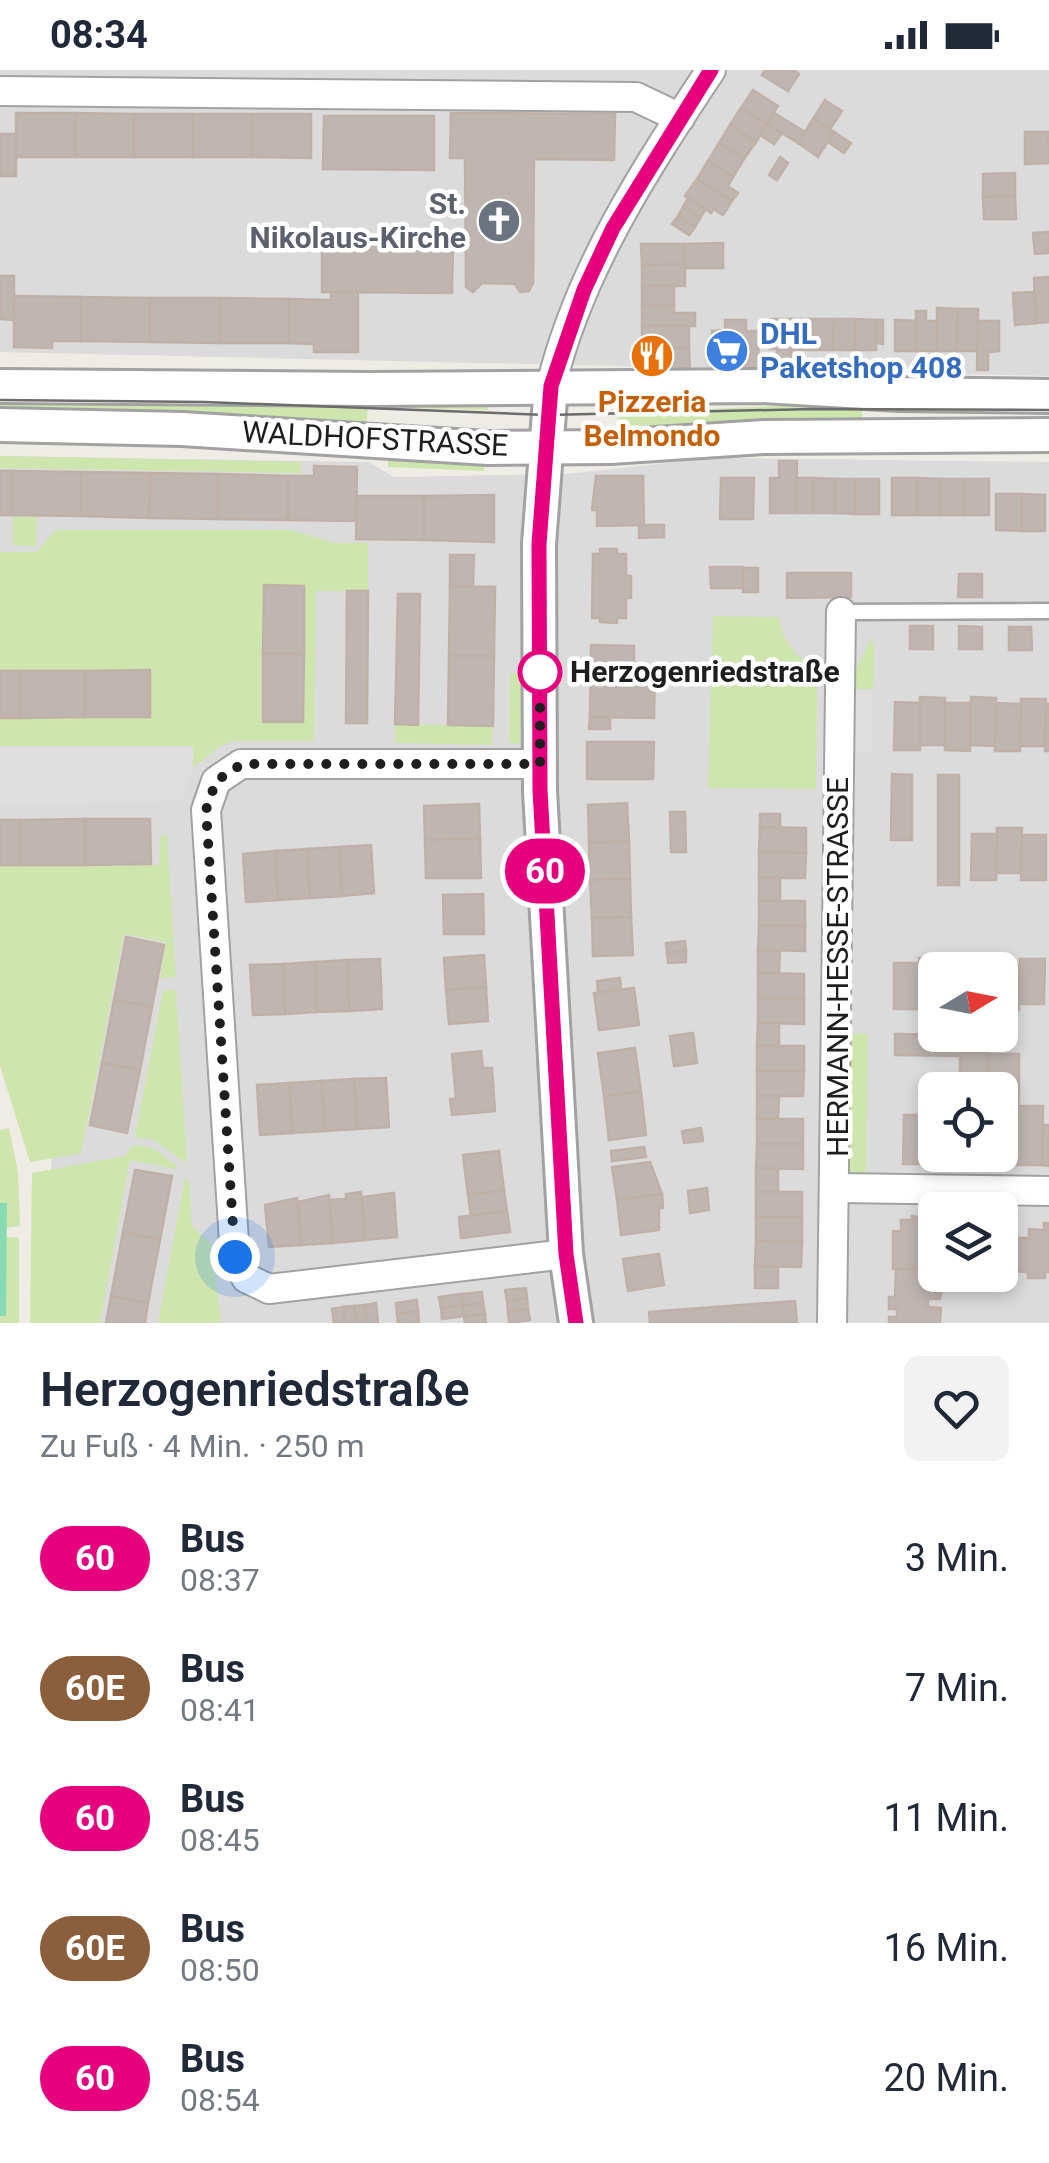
<!DOCTYPE html>
<html lang="de">
<meta charset="utf-8">
<style>
body{margin:0;font-family:Roboto,sans-serif;background:#f2f2f3;color:#1f2937;height:100vh;display:flex;flex-direction:column;font-size:38px;white-space:nowrap}
*{box-sizing:border-box;margin:0}
p{font-size:32px;color:#747a83}
.icon{flex:none;width:55px;height:55px;fill:none;stroke:currentColor;stroke-width:2;stroke-linecap:round;stroke-linejoin:round}
.map{position:relative;height:1253px;overflow:hidden}
.panel{display:flex;flex-direction:column;background:#fff;flex:1}
.panel>*{flex:none}
.badge{padding:0 20px;border-radius:32px;font-size:35px;line-height:65px}
.needle{width:65px;rotate:80deg}
.buttons{position:absolute;left:918px;top:882px;display:grid;gap:20px}
.buttons a{display:grid;place-items:center;width:100px;height:100px;border-radius:15px;background:#fff;box-shadow:0 5px 15px #0003;font-size:50px}
.you{position:absolute;width:50px;height:50px;margin:-25px;border:8px solid #fff;border-radius:50%;background:#1a73e8;box-shadow:0 0 0 15px #1a73e833}
.map>.badge{position:absolute;translate:-50% -50%;box-shadow:0 0 0 5px #fff}
.round{display:grid;place-items:center;flex:none;width:105px;height:105px;border-radius:15px;background:#f2f2f3}
.headline{display:flex;align-items:center;justify-content:space-between;height:170px;padding:0 40px}
h1{font-size:48px;font-weight:600;line-height:75px}
ul{padding:0;list-style:none}
li{display:flex;align-items:center;gap:30px;height:130px;padding:0 40px}
li div{flex:1}
li b{display:block;font-size:38px}
li em{font-style:normal}
li .badge{min-width:110px;font-weight:700;text-align:center}
.status{display:flex;justify-content:space-between;align-items:center;height:70px;padding:0 50px;background:#fff;direction:ltr}
.status svg{height:28px;fill:currentColor}
.map>svg:first-child{display:block}
.residential{fill:#dcdbdb;fill-rule:evenodd}
.grass{fill:#cee6ae}
.pitch{fill:#87dab3}
.parking{fill:#dedede}
.building{fill:#bfb6b2;stroke:#c0b1a8;stroke-width:2.5}
.lines{fill:none;stroke-linecap:round;stroke-linejoin:round}
.service-casing{stroke:#a2a2a2;stroke-width:19}
.minor-casing{stroke:#a2a2a2;stroke-width:32}
.tertiary-casing{stroke:#a2a2a2;stroke-width:38}
.service{stroke:#fff;stroke-width:14}
.minor{stroke:#fff;stroke-width:28}
.tertiary{stroke:#fff;stroke-width:32}
.tram{stroke:#6c6c6c;stroke-width:2.5}
.line-casing{stroke:#fff;stroke-width:22}
.line{stroke:#e6007e;stroke-width:15}
.walk{stroke:#1e1e1e;stroke-width:10;stroke-dasharray:0 18}
.stop-dot{fill:#fff;stroke:#e6007e;stroke-width:5}
.labels{text-anchor:middle;stroke-width:9;stroke-linejoin:round;paint-order:stroke}
.worship-label{font-size:30px;font-weight:bold;fill:#5b616d;stroke:#fff;text-anchor:end}
.shop-label{font-size:30px;font-weight:bold;fill:#366cbe;stroke:#fff;text-anchor:start}
.food-label{font-size:30px;font-weight:bold;fill:#c56008;stroke:#fff}
.street-label{font-size:30px;fill:#1e1e1e;stroke:#fff}
.stop-label{font-size:30px;font-weight:bold;fill:#1e1e1e;stroke:#fff;text-anchor:start}
</style>
<div class="status"><b>08:34</b><svg viewBox="0 0 49 12"><path d="M0 12V9h3v3zM5 12V6h3v6zM10 12V3h3v9zM15 12V0h3v12zM26 1h20v11H26zM47 4h2v5h-2z"/></svg></div>
<div class="map">
<svg width="1049" height="1253" viewBox="0 0 1049 1253">
<rect width="100%" height="100%" fill="#efebe5"/>
<g class="residential">
<path d="M0,0h1049v306l-1049,-24z"/>
<path d="M0,386l369,6 25,15 172,-3 148,-16 335,4v861h-1004l7,-174 -52,-104zM935,900h65v65h-65zM935,1020h65v65h-65zM935,1140h65v65h-65z"/>
</g>
<g class="grass">
<path d="M0,323l488,3v14l-120,-3 -2,19 -366,-7z"/>
<path d="M816,334l46,1v20l-245,15 2,-27z"/>
<path d="M0,386l301,6v11l-301,-5z"/>
<path d="M388,387l96,4v10l-96,-4z"/>
<path d="M13,446l24,1 -1,29 -23,-1z"/>
<path d="M55,460h236l44,13h33v48h-52l-2,150h-81l-14,6 -26,21 -1,-22h-192v-194h37z"/>
<path d="M713,546l66,1c4,32 25,38 38,64l-1,108 -108,-1z"/>
<path d="M872,567l3,15 -2,37h-23l2,-12z"/>
<path d="M510,603l12,1 -2,70 -11,-1z"/>
<path d="M395,654l98,2 -1,19 -97,-2z"/>
<path d="M167,764l9,143 -16,1 6,-36 -42,-8 -43,220 -51,8 -30,-96v-200l159,-1 1,-29z"/>
<path d="M176,920l11,171h-4l-29,-21 -19,-3 28,-146z"/>
<path d="M849,964h19l-2,147h-19z"/>
<path d="M9,1058l9,44 2,54 -14,2 1,-24 -7,-1v-73z"/>
<path d="M133,1075l20,3 24,18 -1,3 -46,-9 -30,163h-70l2,-150 93,-17z"/>
<path d="M185,1108l4,1 3,47 20,19 9,78h-63z"/>
<path d="M6,1167l13,1v85h-19v-7h6z"/>
</g>
<path class="pitch" d="M0,1133h7l-1,113h-6z"/>
<g class="parking">
<path d="M850,619h23l-1,63 -23,-1z"/>
<path d="M0,676h193v22l-12,33 -181,2z"/>
</g>
<g class="building">
<path d="M765,0h29l5,4 -11,17 -26,-16z"/>
<path d="M753,20l25,16 -11,18 -26,-16z"/>
<path d="M825,30l17,11 -12,18 -17,-10z"/>
<path d="M741,38l26,16 -11,18 -26,-17z"/>
<rect x="16" y="43" width="59" height="44"/>
<path d="M75,43l59,1v43h-59z"/>
<path d="M451,43l164,1 -1,46 -80,-1 -1,124 -4,8 -9,1 -5,-8 -33,-1 -9,9 -7,-5 -1,-129h-15z"/>
<path d="M774,43l31,19 -7,11 -31,-19z"/>
<rect x="134" y="44" width="59" height="43"/>
<rect x="193" y="44" width="59" height="43"/>
<path d="M252,44h59v44l-59,-1z"/>
<path d="M324,46h110v54l-111,-1z"/>
<path d="M813,49l21,13 -16,25 -20,-14z"/>
<path d="M767,54l15,9 -8,11 -14,-9z"/>
<path d="M730,55l26,17 -12,17 -25,-16z"/>
<path d="M834,62l17,11 -7,10 -16,-11z"/>
<path d="M1025,62h23l1,31 -24,1z"/>
<rect x="0" y="64" width="16" height="42"/>
<path d="M719,73l25,16 -11,18 -25,-16z"/>
<path d="M780,87l8,6 -11,17 -8,-5z"/>
<path d="M708,91l25,16 -5,9 10,7 -6,8 -35,-22z"/>
<path d="M1015,103v23l-32,1v-23z"/>
<path d="M697,109l35,22 -9,14 -10,-6 -2,4 -26,-17z"/>
<path d="M1015,126l1,23h-32l-1,-22z"/>
<path d="M688,128l18,11 -6,9 -17,-11z"/>
<path d="M683,137l17,11 -5,9 -17,-11z"/>
<path d="M678,146l17,11 -6,8 -17,-11z"/>
<path d="M1049,162v21l-14,1 -2,-21z"/>
<path d="M723,173v25h-39v-24z"/>
<path d="M322,174l131,1 -1,48 -130,-1z"/>
<path d="M641,174h43l1,20 -43,1z"/>
<path d="M685,194v22h-43v-21z"/>
<path d="M0,206h14v44l-14,-1z"/>
<path d="M1049,207v45l-13,1 -2,-45z"/>
<rect x="642" y="216" width="32" height="20"/>
<path d="M331,222h27v60h-44v-8l-25,-1v-44l42,1z"/>
<path d="M1034,222l2,31 -21,2 -2,-32z"/>
<path d="M14,226l67,1v44h-29v7l-38,-1z"/>
<path d="M81,227l69,1v44l-69,-1z"/>
<path d="M150,228h71l-1,45 -70,-1z"/>
<path d="M221,228l68,1v44h-69z"/>
<path d="M642,236h32v7h21v13h-53z"/>
<path d="M937,238l21,1 -1,42h-20z"/>
<path d="M958,239h20v42h-21z"/>
<path d="M916,241h10v10h11v30h-21z"/>
<path d="M770,249h21v49h-15l1,-19h-7z"/>
<path d="M791,249h22l-1,31h-21z"/>
<path d="M813,249h21l-1,31h-21z"/>
<path d="M834,249h21v31h-22z"/>
<path d="M855,249l21,1v30h-21z"/>
<path d="M725,250h21v11h12l1,39 -47,1v-40l13,-1z"/>
<path d="M876,250h7v24l-7,-1z"/>
<path d="M895,250l21,1v30h-21z"/>
<path d="M978,251h21v30l-11,1v18h-11z"/>
<rect x="642" y="256" width="47" height="22"/>
<path d="M642,278h47l1,21h-47z"/>
<path d="M779,391h18l-1,52h-26v-35h9z"/>
<path d="M314,396l43,1 -1,54 -68,-1v-44h26z"/>
<path d="M0,401h13l-1,44h-12z"/>
<path d="M13,401l68,1v44l-69,-1z"/>
<path d="M81,402l70,1 -2,45 -68,-2z"/>
<path d="M151,403l67,1v45l-69,-1z"/>
<path d="M218,404l70,2v44l-70,-1z"/>
<path d="M596,406h47l1,49 -47,1v-16h-5z"/>
<path d="M721,408h33l-1,41h-33z"/>
<path d="M797,408h16v35h-17z"/>
<path d="M813,408l22,1v34h-22z"/>
<rect x="892" y="408" width="25" height="37"/>
<path d="M917,408l23,1v36h-23z"/>
<path d="M835,409h20v35l-20,-1z"/>
<rect x="855" y="409" width="24" height="35"/>
<rect x="940" y="409" width="24" height="36"/>
<rect x="964" y="409" width="25" height="36"/>
<path d="M996,424h26v37l-26,-1z"/>
<path d="M1022,424l23,1v36h-23z"/>
<path d="M494,425v47l-70,-2v-44z"/>
<path d="M357,426h67v44l-68,-1z"/>
<path d="M639,455h25v12l-25,1z"/>
<path d="M600,479h17v5h9v21l5,1v22h-5v20h-9v5l-17,-1v-4h-8l1,-64h7z"/>
<path d="M450,485h24l-1,31h-23z"/>
<path d="M710,497h33v21h-32z"/>
<rect x="743" y="498" width="15" height="24"/>
<path d="M787,503h64v24l-64,1z"/>
<path d="M959,504h23v23h-24z"/>
<path d="M264,515l40,1v68h-41z"/>
<path d="M450,516l45,1 -1,69h-45z"/>
<path d="M347,521h21l-1,132h-21z"/>
<path d="M398,524h22l-2,131 -23,-1z"/>
<rect x="910" y="556" width="23" height="23"/>
<path d="M959,556l23,1v22h-23z"/>
<path d="M1009,557h22l1,23h-23z"/>
<path d="M591,575l43,1v23h21l-1,49 -64,-1z"/>
<path d="M263,584h41l-1,68h-40z"/>
<path d="M449,586h45l-1,70 -45,-1z"/>
<path d="M150,600v47h-65v-46z"/>
<rect x="0" y="601" width="20" height="47"/>
<path d="M20,601h65v46l-65,1z"/>
<path d="M920,627l25,1v47h-25z"/>
<path d="M971,627l25,1 -1,48 -25,-1z"/>
<path d="M1021,629h25l-1,47h-25z"/>
<path d="M895,632l25,1v47h-26z"/>
<path d="M945,633h25v48l-25,-1z"/>
<path d="M996,633l25,1 -1,47h-25z"/>
<path d="M1046,634h3v47h-4z"/>
<path d="M590,647h20v12h-21z"/>
<path d="M587,672h67l-1,37h-66z"/>
<path d="M892,704l20,1v65h-21z"/>
<rect x="938" y="705" width="21" height="110"/>
<path d="M627,733l2,38 -40,2 -1,-38z"/>
<path d="M479,734l1,35 -55,1 -1,-34z"/>
<path d="M670,742h15l1,40h-15z"/>
<rect x="760" y="744" width="20" height="13"/>
<path d="M85,749h65l1,45 -66,1z"/>
<path d="M85,749v46h-65v-45z"/>
<rect x="0" y="750" width="20" height="45"/>
<path d="M760,757l46,1v25l-47,-1z"/>
<path d="M997,758h25l-1,45h-25z"/>
<path d="M972,764h25l-1,46h-25z"/>
<path d="M1022,765h24v45h-25z"/>
<path d="M480,769l1,39h-55l-1,-38z"/>
<path d="M629,771l1,38 -40,1 -1,-37z"/>
<path d="M371,775l3,48 -32,3 -3,-49z"/>
<path d="M339,777l3,49 -32,2 -3,-49z"/>
<path d="M307,779l3,49 -32,2 -3,-49z"/>
<path d="M275,781l3,49 -32,2 -3,-48z"/>
<path d="M759,782l47,1 -1,25h-46z"/>
<rect x="759" y="808" width="21" height="23"/>
<path d="M630,809l1,38 -39,1 -2,-38z"/>
<path d="M483,824l1,40h-40l-1,-39z"/>
<rect x="759" y="831" width="46" height="25"/>
<path d="M631,847l2,38 -40,1 -1,-38z"/>
<path d="M759,856h46v25l-47,-1z"/>
<path d="M126,867l38,8 -12,62 -38,-7z"/>
<path d="M685,871l1,10 -19,2 -1,-10z"/>
<path d="M758,880l22,1 -1,22h-21z"/>
<path d="M686,881v11l-18,1 -1,-10z"/>
<path d="M484,885l2,32 -40,3 -2,-32z"/>
<path d="M969,887l26,1v12h-26z"/>
<path d="M919,888h26l-1,12h-9v33h-16z"/>
<path d="M380,889l2,50 -33,2 -2,-51z"/>
<path d="M1020,889h25l-1,45h-25z"/>
<path d="M347,890l2,51 -32,1 -2,-50z"/>
<path d="M315,892l2,50 -32,2 -2,-50z"/>
<rect x="894" y="893" width="25" height="46"/>
<path d="M283,894l2,50 -32,1 -3,-50z"/>
<path d="M995,894l25,1 -1,45h-19v-40h-5z"/>
<path d="M758,903l46,1v25l-46,-1z"/>
<path d="M620,908l1,12 -23,3 -1,-12z"/>
<path d="M486,917l2,34 -39,3 -3,-34z"/>
<path d="M634,918l5,37 -40,5 -5,-37z"/>
<path d="M758,928l46,1v25l-46,-1z"/>
<path d="M114,930l38,7 -12,63 -38,-7z"/>
<path d="M758,953h21v23h-22z"/>
<path d="M693,963l4,30 -23,3 -4,-30z"/>
<path d="M895,964l66,1v21l-66,-1z"/>
<path d="M960,972l28,1v37h-28z"/>
<rect x="757" y="976" width="47" height="25"/>
<path d="M635,978l6,44 -37,4 -6,-43z"/>
<path d="M481,981l2,17h9l3,43 -43,4 -2,-16h6l-4,-45z"/>
<path d="M988,984h31v36l-31,-1z"/>
<path d="M102,993l38,7 -13,63 -37,-8z"/>
<path d="M757,1001h47l-1,25h-46z"/>
<path d="M386,1008l3,49 -32,2 -3,-50z"/>
<path d="M354,1009l3,50 -32,2 -4,-50z"/>
<path d="M321,1011l4,50 -33,2 -3,-50z"/>
<path d="M289,1013l3,50 -32,2 -3,-50z"/>
<path d="M1007,1020h12l-1,26h-12z"/>
<path d="M641,1022l5,43 -37,5 -5,-44z"/>
<path d="M757,1026h22l-1,23h-21z"/>
<path d="M1018,1036h25l-1,59h-24z"/>
<path d="M904,1045h28l-1,49h-28z"/>
<path d="M932,1045h3v40h25l-1,9h-28z"/>
<path d="M1000,1046h18v49h-31v-10h13z"/>
<rect x="757" y="1049" width="46" height="25"/>
<path d="M1043,1055h6v41l-7,-1z"/>
<path d="M701,1058l2,13 -19,2 -2,-12z"/>
<path d="M757,1074h46v25l-47,-1z"/>
<path d="M644,1077l2,10 -34,4 -1,-10z"/>
<path d="M499,1081l5,39 -36,5 -5,-40z"/>
<path d="M960,1085h27v10l-28,-1z"/>
<path d="M650,1092l12,32 -45,6 -5,-33z"/>
<path d="M756,1098l22,1v23h-22z"/>
<path d="M135,1100l37,6 -12,64 -37,-8z"/>
<path d="M707,1118l2,22 -19,3 -2,-22z"/>
<path d="M504,1120l3,21 -36,5 -3,-21z"/>
<path d="M361,1122l4,48 -32,3 -4,-43 17,-1v-5z"/>
<rect x="756" y="1122" width="46" height="25"/>
<path d="M394,1123l3,44 -32,3 -3,-43z"/>
<path d="M662,1124l1,14h-4v22l-38,5 -4,-35z"/>
<path d="M329,1125l4,48 -32,2 -3,-43z"/>
<path d="M297,1128l4,47 -32,2 -4,-42z"/>
<path d="M507,1141l3,21 -49,6 -2,-21z"/>
<path d="M912,1146l23,3v38h-6v12h-36v-38h8v-11h11z"/>
<path d="M756,1147h46v25l-46,-1z"/>
<path d="M1044,1153h5v49h-4v6h-17v-6l-24,-1v7h-18l1,-3h13v-46h4v-5h11v14h14v-9l15,1z"/>
<path d="M123,1162l37,8 -12,63 -37,-7z"/>
<path d="M756,1171l46,1 -1,25 -46,-1z"/>
<path d="M659,1184l5,31 -36,6 -5,-32z"/>
<rect x="755" y="1196" width="23" height="22"/>
<path d="M896,1199h33v9h15l-4,21h-12v8l13,1 -1,15h-51v-6h8v-8h-8v-12h6z"/>
<path d="M526,1218l1,10 -20,3 -2,-11z"/>
<path d="M482,1222l1,11 -20,2 -2,-11z"/>
<path d="M461,1224l2,11 -22,3 -2,-11z"/>
<path d="M111,1226l37,7 -3,20h-39z"/>
<path d="M527,1228l1,11 -20,3 -1,-11z"/>
<path d="M417,1230l1,11 -21,3 -1,-11z"/>
<path d="M795,1231l2,21 -147,1 -1,-11z"/>
<path d="M376,1233l2,20h-11l-2,-18z"/>
<path d="M483,1233l2,11 -21,2 -1,-11z"/>
<path d="M365,1235l2,18h-11l-2,-17z"/>
<path d="M463,1235l1,11 -22,3 -1,-11z"/>
<path d="M354,1236l2,17h-11l-2,-16z"/>
<path d="M343,1237l2,16h-11l-2,-14z"/>
<path d="M528,1239l2,11 -21,3 -1,-11z"/>
<path d="M418,1241l1,11 -21,1 -1,-9z"/>
<path d="M485,1244l1,9h-21l-1,-7z"/>
</g>
<g class="lines">
<g class="service-casing">
<path id="service" d="M841,542l208,-1"/>
</g>
<g class="minor-casing">
<g id="minor">
<path d="M0,21l636,6 44,21"/>
<path d="M551,316c28,-116 95,-218 160,-316"/>
<path d="M540,694h-299l-25,17 -10,29 29,447 11,21 23,11 297,-35"/>
<path d="M836,1118l213,3"/>
<path d="M832,1253l9,-711"/>
</g>
</g>
<g class="tertiary-casing">
<g id="tertiary">
<path d="M0,316l368,3 394,-3 137,8 150,2"/>
<path d="M551,316l-12,158 1,247 26,463 10,69"/>
<path d="M0,355l182,4 306,19 122,-1 154,-10 285,-2"/>
</g>
</g>
<use href="#service" class="service"/>
<use href="#minor" class="minor"/>
<use href="#tertiary" class="tertiary"/>
<path class="tram" d="M0,330l205,2 342,13 266,-6 236,1"/>
</g>
<g class="lines">
<g class="line-casing">
<path id="line" d="M576,1253l-10,-69 -26,-464 -1,-246 12,-158 33,-96 29,-62 98,-158"/>
</g>
<use href="#line" class="line"/>
<path class="walk" d="M235,1187l-29,-447 10,-29 26,-17h298v-110v18"/>
</g>
<defs>
<g id="church-disc" transform="scale(2.25)"><circle r="9.5" fill="#6b7280" stroke="#fff"/><path d="M-1.2-6h2.4v3.5h3.3v2.4h-3.3V6h-2.4V-.1h-3.3v-2.4h3.3Z" fill="#fff"/></g>
<g id="supermarket-disc" transform="scale(2.25)"><circle r="9.5" fill="#3f7fe0" stroke="#fff"/><path d="M-6-5.5h2.5l.6 2H6L4.5 2H-2.5L-4.4-4H-6ZM-1.5 3.2a1.3 1.3 0 1 0 .1 0ZM3 3.2a1.3 1.3 0 1 0 .1 0Z" fill="#fff"/></g>
<g id="restaurant-disc" transform="scale(2.25)"><circle r="9.5" fill="#e8710a" stroke="#fff"/><path d="M-5-6h1v4h1v-4h1v4h1v-4h1v5L-1.5 .5V6h-2V.5L-5-1ZM5-6V6H3V1.5H1.5Q1.5-4 5-6Z" fill="#fff"/></g>
</defs>
<g fill-rule="evenodd">
<use href="#church-disc" x="499" y="151"/>
<use href="#supermarket-disc" x="727" y="281"/>
<use href="#restaurant-disc" x="652" y="286"/>
</g>
<circle class="stop-dot" cx="540" cy="602" r="20"/>
<g class="labels">
<g class="worship-label">
<text x="466" y="144">St.<tspan x="466" dy="34">Nikolaus-Kirche</tspan></text>
</g>
<g class="shop-label">
<text x="760" y="274">DHL<tspan x="760" dy="34">Paketshop 408</tspan></text>
</g>
<g class="food-label">
<text x="652" y="342">Pizzeria<tspan x="652" dy="34">Belmondo</tspan></text>
</g>
<g class="street-label">
<text transform="translate(375 369) rotate(3)" y="10">WALDHOFSTRASSE</text>
<text transform="translate(838 897) rotate(-90)" y="10">HERMANN-HESSE-STRASSE</text>
</g>
<g class="stop-label">
<text x="570" y="612">Herzogenriedstraße</text>
</g>
</g>
</svg>
<div class="buttons">
<a><svg class="needle" viewBox="-14 -14 28 28"><path d="M0-13l5 13h-10z" fill="#e53935"/><path d="M0 13l5-13h-10z" fill="#747a83"/></svg></a>
<a><svg class="icon" aria-label="locate" viewBox="0 0 24 24"><circle cx="12" cy="12" r="6"/><path d="M12 2v4M12 18v4M2 12h4M18 12h4"/></svg></a>
<a><svg class="icon" aria-label="layers" viewBox="0 0 24 24"><path d="M12 4l9 5-9 5-9-5zM3 14l9 5 9-5"/></svg></a>
</div>
<div class="you" style="left:235px;top:1187px"></div>
<b class="badge" style="left:545px;top:801px;background:#e6007e;color:#fff">60</b>
</div>
<section class="panel">
<div class="headline"><div><h1>Herzogenriedstraße</h1><p>Zu Fuß · 4 Min. · 250 m</p></div><a class="round"><svg class="icon" aria-label="heart" viewBox="0 0 24 24"><path d="M12 20l-8-8c-3-5 5-10 8-4 3-6 11-1 8 4z"/></svg></a></div>
<ul>
<li><span class="badge" style="background:#e6007e;color:#fff">60</span><div><b>Bus</b><p>08:37</p></div><em>3 Min.</em></li>
<li><span class="badge" style="background:#8b5e3c;color:#fff">60E</span><div><b>Bus</b><p>08:41</p></div><em>7 Min.</em></li>
<li><span class="badge" style="background:#e6007e;color:#fff">60</span><div><b>Bus</b><p>08:45</p></div><em>11 Min.</em></li>
<li><span class="badge" style="background:#8b5e3c;color:#fff">60E</span><div><b>Bus</b><p>08:50</p></div><em>16 Min.</em></li>
<li><span class="badge" style="background:#e6007e;color:#fff">60</span><div><b>Bus</b><p>08:54</p></div><em>20 Min.</em></li>
</ul>
</section>
